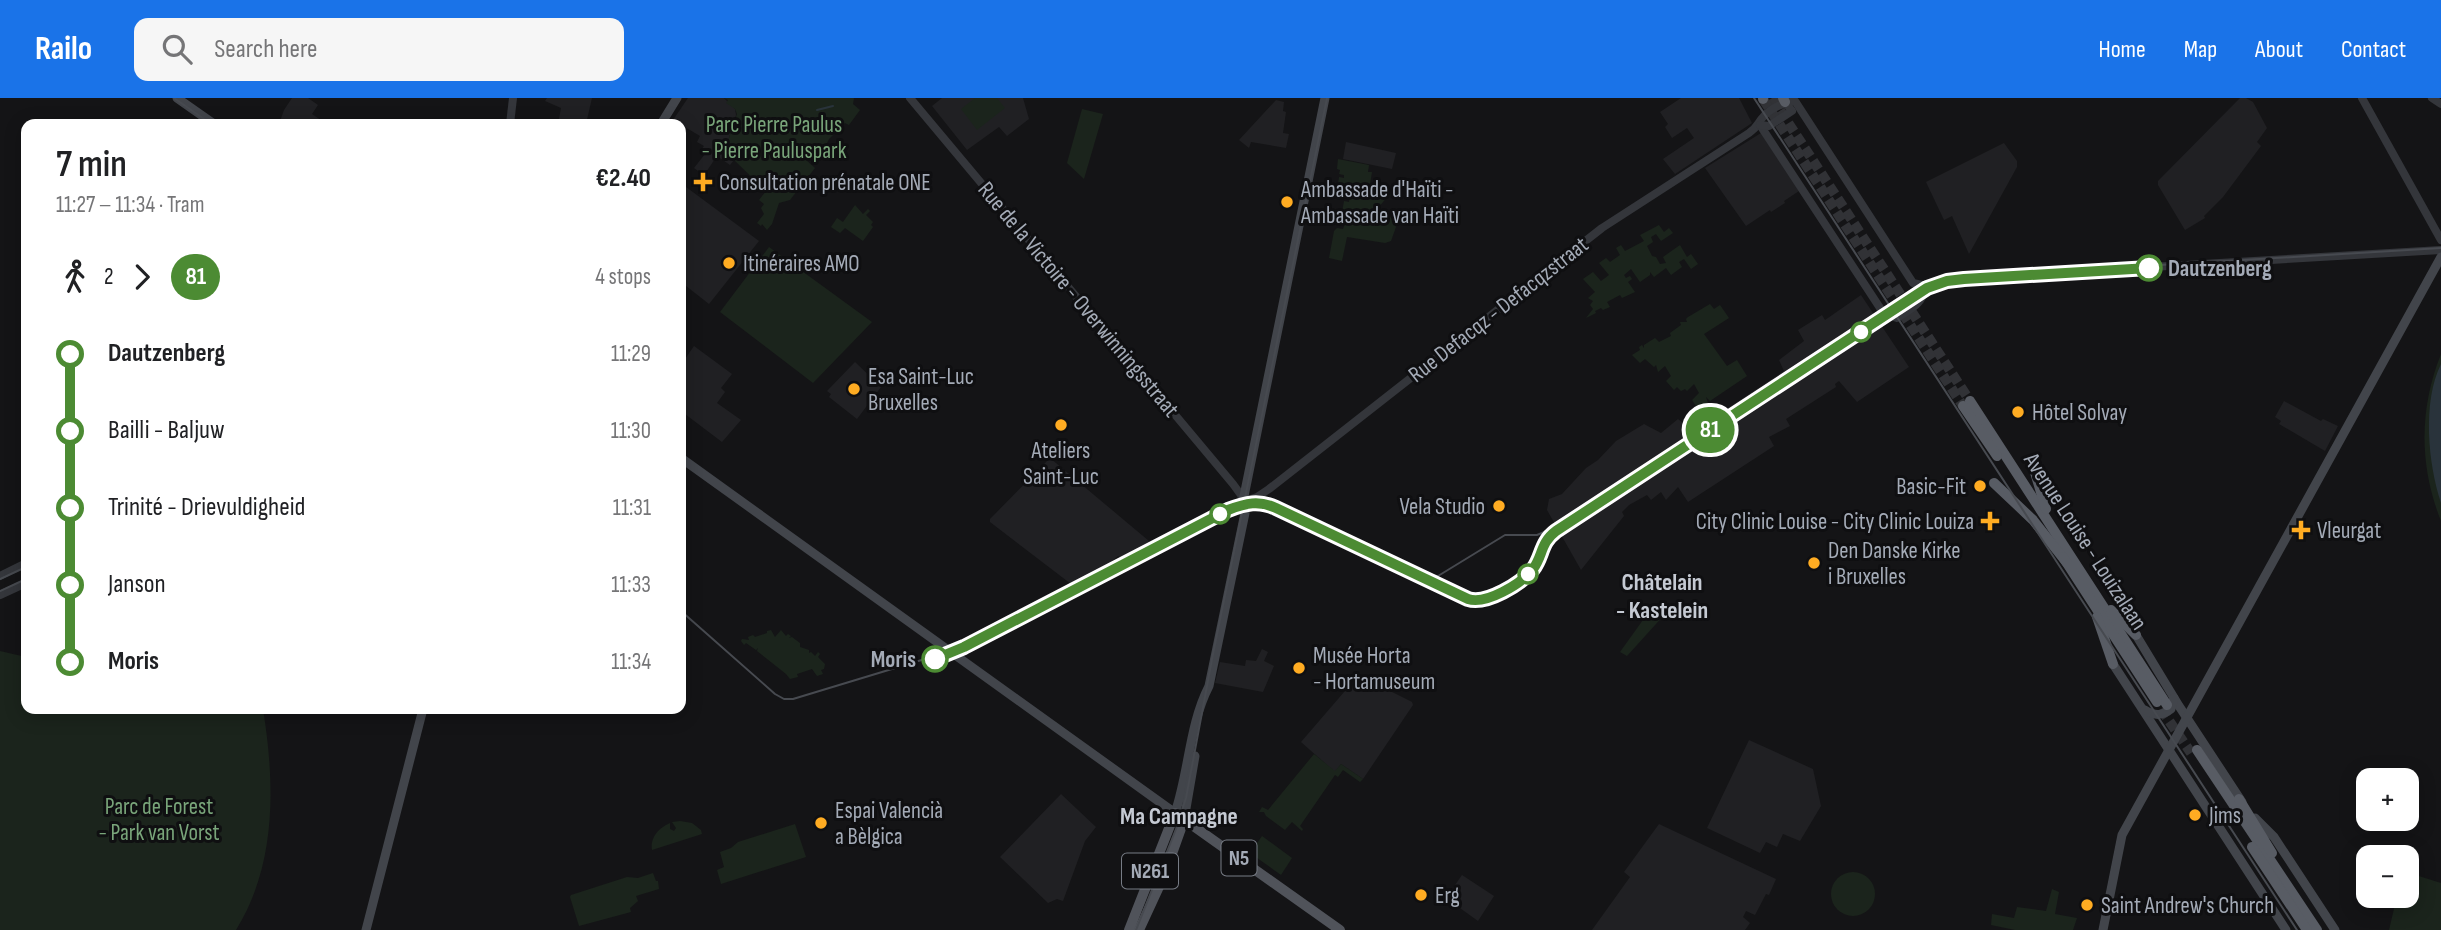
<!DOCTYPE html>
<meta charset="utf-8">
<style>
body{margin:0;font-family:"Sofia Sans Condensed",sans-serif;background:#f6f6f6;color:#202124;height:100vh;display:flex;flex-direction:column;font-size:26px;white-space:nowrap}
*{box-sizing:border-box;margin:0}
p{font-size:23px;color:#757577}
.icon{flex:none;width:38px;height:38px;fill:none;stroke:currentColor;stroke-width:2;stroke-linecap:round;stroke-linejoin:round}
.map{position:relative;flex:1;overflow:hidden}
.panel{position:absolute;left:21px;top:21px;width:665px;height:595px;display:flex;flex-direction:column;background:#fff;border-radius:14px;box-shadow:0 4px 18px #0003}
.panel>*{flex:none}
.badge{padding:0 14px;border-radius:23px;font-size:24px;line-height:46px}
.buttons{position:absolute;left:2356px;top:670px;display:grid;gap:14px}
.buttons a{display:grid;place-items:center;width:63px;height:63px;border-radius:14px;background:#fff;box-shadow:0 4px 18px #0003;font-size:35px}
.map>.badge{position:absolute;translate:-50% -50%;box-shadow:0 0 0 4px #fff}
.legs{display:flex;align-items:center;gap:10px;height:77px;padding:0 35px;font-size:23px}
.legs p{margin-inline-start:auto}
.head{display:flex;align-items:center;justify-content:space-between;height:119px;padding:0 35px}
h1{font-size:38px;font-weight:600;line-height:52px}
ul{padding:0 35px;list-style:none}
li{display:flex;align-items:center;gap:24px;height:77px;font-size:26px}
li i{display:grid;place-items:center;width:10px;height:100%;margin:0 9px;background:currentColor}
li i::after{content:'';width:18px;height:18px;margin:-9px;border:5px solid;border-radius:50%;background:#fff}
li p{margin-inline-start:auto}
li:first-child i{background:linear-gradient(#0000 50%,currentColor 0)}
li:last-child i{background:linear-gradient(currentColor 50%,#0000 0)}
header{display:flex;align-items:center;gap:42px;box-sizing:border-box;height:98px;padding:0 35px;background:#1a73e8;color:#fff}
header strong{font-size:33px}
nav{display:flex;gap:38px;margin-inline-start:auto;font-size:24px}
.search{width:490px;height:63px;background:#f6f6f6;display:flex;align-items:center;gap:18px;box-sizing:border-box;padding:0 24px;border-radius:14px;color:#757577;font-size:26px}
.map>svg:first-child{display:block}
.built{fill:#202023}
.green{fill:#1b241c}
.water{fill:#29333b}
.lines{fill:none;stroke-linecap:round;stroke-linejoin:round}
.stream{stroke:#29333b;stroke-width:2}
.trunk-tunnel{stroke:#313236;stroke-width:10;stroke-dasharray:10 5;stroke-linecap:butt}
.tertiary{stroke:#34363b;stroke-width:8}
.secondary{stroke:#42454b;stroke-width:9}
.primary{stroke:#50535a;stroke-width:10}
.trunk{stroke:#585c64;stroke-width:10}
.tram{stroke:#474a50;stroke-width:2}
.line-1-casing{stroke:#fff;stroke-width:16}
.line-1{stroke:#4c8b33;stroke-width:10}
.poi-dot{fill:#ffac22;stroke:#0f0f11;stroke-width:2.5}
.stop-1-dot{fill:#fff;stroke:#4c8b33;stroke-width:3.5}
.labels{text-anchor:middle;stroke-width:6;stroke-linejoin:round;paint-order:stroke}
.shield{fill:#0f0f11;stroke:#777c85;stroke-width:2}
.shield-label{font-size:21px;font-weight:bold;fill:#a4abb7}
.park-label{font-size:23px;fill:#79a57a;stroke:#0f0f11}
.poi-label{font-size:23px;fill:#a4abb7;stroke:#0f0f11;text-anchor:start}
.stop-label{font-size:23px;font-weight:bold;fill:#a4abb7;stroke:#0f0f11;text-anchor:start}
.street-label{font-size:23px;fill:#a4abb7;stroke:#0f0f11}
.neighbourhood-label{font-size:24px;font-weight:bold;fill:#c5cad3;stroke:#0f0f11}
</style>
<header>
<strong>Railo</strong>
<div class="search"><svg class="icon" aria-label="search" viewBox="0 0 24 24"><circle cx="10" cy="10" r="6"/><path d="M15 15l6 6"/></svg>Search here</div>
<nav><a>Home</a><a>Map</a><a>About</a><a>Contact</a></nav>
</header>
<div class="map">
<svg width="2441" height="832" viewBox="0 0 2441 832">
<rect width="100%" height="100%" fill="#141416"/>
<g class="built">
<path d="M292,0h16l10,7 -6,9 13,9 -1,1h-45l5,-14z"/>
<path d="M547,0h45l-6,26h-28l3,-16 -16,-7z"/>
<path d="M688,0h36l11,11 1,6 -8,26 10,10v4l-8,10 -13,-9 -13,19 -10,-7 11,-14 -4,-4 3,-4 -7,-4 3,-6 -27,-16z"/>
<path d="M942,0h81l6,21 -22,17 -8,-9 -32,23 -35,-44z"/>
<path d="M1681,0h58l13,25 -77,51 -12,-15 31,-21 -7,-10 -15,10 -7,-11 3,-3 -8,-12z"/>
<path d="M2240,0h6l7,4 14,26 -10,14 4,4 -38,51 -19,19 1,2 -20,12 -27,-45v-4z"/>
<path d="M1276,2l8,2 -1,9 3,1 -3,21 6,1 -3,14 -35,-6 -2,6 -10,-8z"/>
<path d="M1761,35l38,58 -15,10 1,2 -14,9 -1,-2 -24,16 -41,-58z"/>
<path d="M1346,44l50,11 -4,16 -49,-10z"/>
<path d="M2004,45l13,18v6l-48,87 -17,-38 -8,4 -18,-38z"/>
<path d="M686,89l73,54 -50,63 -28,-22v-90z"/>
<path d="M1861,197l48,72 -52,35 -18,-21 -4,3 1,3 -50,32 4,7 -21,11 5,9 -86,56 -10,-15 -12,13 -5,-8 -10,8 -4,-5 -18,10 -7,7 2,4 -43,54 -34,-60 2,-11 13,-5 24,-26 12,-8 18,-19 28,-17 17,9 17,-14 15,12 79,-52 12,-8 -5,-11 25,-19 -6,-11 24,-15 3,5z"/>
<path d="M694,248l38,28 -11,14 4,4 -8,11 24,17 -19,22 -41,-31v-46z"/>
<path d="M855,264l26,25 -24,32 -28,-22 2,-3 -4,-3z"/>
<path d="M2284,303l37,20 2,-2 15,7 -13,25 -46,-27 2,-3 -6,-4z"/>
<path d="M1050,360l99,83 -1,3 -27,14 -3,-2 -8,7 -39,21 -81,-62v-3z"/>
<path d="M1262,551l6,3 -4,9 10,5 -11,26 -48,-9 5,-21 25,4 1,-6 10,1z"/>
<path d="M1360,578l52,26 1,3 -50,74 -22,-15 -6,8 -34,-30 56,-65z"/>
<path d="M1749,642l64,29 8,37 -21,35 -17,-7 -6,13 -11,-5 -6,11 -53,-25z"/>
<path d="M1061,696l35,33 -11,14 -22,60 -6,-2 -9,4 -48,-46z"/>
<path d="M1659,726l117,55 -7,16 -3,-1 -11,21 -9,-4 -3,6 7,6 -5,7h-153l38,-53 -6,-5z"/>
<path d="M1462,777l32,21 -16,25 -32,-23z"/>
</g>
<g class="green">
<path d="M724,0h130l-1,6 7,6 -11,15 -4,-2 -16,16 -3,6 -3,-1 -5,7h-5l-7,9 9,8 -25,32 -11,3 -7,21 -5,6 -5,-6 -1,2 -4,-3 7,-9 -3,-6 3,-4 -5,-4 7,-9 -31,-30 3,-10 -11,-7 10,-30 -2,-5 -9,-6 2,-3z"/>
<path d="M975,0h22l8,10 -28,22 -16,-21z"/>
<path d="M1082,11l21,5 -19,65 -17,-16z"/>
<path d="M1338,61l31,6 -1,7h4l-3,18 20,4 3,-4 6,5 -10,1 -10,12 9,2 9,17 -5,14 -6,2 -38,-6 -5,24 -13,-3 5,-27 3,-3 6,1 2,-5 -5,-1 4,-22 5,1 1,-7 -3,-1 1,-7 -10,-3 1,-7 5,1v-3l-5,-1 1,-4 -3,-1z"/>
<path d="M855,107l8,9 5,-5 2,2 -4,4 7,7 -2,3 2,2 -10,14 -18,-13 -5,5 -9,-6 6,-9 6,4z"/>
<path d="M1659,127l5,7 5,-4 4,5 -12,8 -5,-7 -5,3 2,5 -6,4 5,10 4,1 4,7 6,-1 -3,-6 17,-12 7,12 4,-3 7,10 -7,5 -7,-10 -5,3 3,5 -11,8 -5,-7 -12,9 -4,-5v3l-10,7 -9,-13 -7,6 2,3 4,-2 2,3 -4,3 7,10 -13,6 -2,-3 -13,7 3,5 -7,3 -2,-2 -6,3 1,2 -10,5 7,-9 -3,-4 3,-4 -5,-3 7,-6 -12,-13 10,-7 8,9 8,-6 -10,-12 7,-5 4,4 10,-7 -4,-7 5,-3 4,6 19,-10 -4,-6z"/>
<path d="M769,149l103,75 -59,61 -93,-71z"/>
<path d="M1710,206l4,5 6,-4 9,13 -25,16 23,32 10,-6 10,16 -37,25 -4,-4 2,6 -10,6 -6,-9 7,-7 -5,-9 -7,7 -2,-2 -4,2 -4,-4 -3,3 -8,-9 5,-5 -6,-10 -7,6 -2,-7 -2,2 -9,-8 -5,4 -8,-8 8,-5 -1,-3 3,-2 2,3v-3l11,-7 4,4 12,-6 -1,-3 11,-8 -1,-3h7l-1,-3 2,-2z"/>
<path d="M2441,256v167c-22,-55 -22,-112 0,-167z"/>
<path d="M1653,508l12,8 -38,42 -7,-4z"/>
<path d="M771,532l4,7 6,-7 5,6 2,-2 3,2 -2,2 3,-1 8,6v4l9,3v3l2,-1 4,4 3,-4 2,2 -2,3 7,7 -1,5 -3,1 2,4 -6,2 -5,-7 -15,5 1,3 -8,2 -4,-5 -29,-23 1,-3 -2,2 -10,-7 -2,2 -3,-4 1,-2 7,1 -1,-3 5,-2 2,2 12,-4v-2z"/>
<path d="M0,553l26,6v52l104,1 133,-1c12,74 14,155 -27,221h-236z"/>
<path d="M1314,656l21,17 6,-7 22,15 -3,3 -17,-12 -5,7 -3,-2 -35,51 3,3 -1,2 -10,-9 -7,8 -19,-14 -2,-4h-5l3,-5 6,3z"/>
<path d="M680,723l12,2 9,7 1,4 -50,16c-2,-13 7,-22 18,-27v6l4,2 2,-3 -4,-6z"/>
<path d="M795,726l11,33 -85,27 -4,-14 7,-3 -4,-15 11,-4 7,-6z"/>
<path d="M1262,738l30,22 -11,17 -31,-22z"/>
<circle cx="1853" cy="796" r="22"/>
<path d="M2406,774l35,11v47h-52l8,-34h9z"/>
<path d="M653,775l3,8h2l1,8 -23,7 2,5 -8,7 1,4 -52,14 -9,-29 1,-2 56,-18 11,1z"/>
<path d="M2052,791l7,3 -4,22 22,4 -4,12h-58l-24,-5 1,-11 22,4 3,-11 29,4z"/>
</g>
<path class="water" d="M2441,266v139c-13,-39 -19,-101 0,-139z"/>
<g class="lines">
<path class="stream" d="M817,12l16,-4"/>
<g class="trunk-tunnel">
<path d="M1772,0l198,303"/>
<path d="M1763,1l200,307"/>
<path d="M2161,611l30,44"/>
</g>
<g class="tertiary">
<path d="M910,0l323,386 8,11 2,7 14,-5 12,-8 333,-261 147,-95c10,-7 8,-10 15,-17 7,-8 21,-14 31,-15l118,182 13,3"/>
<path d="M2362,0l79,142"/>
<path d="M2432,0l9,6"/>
<path d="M510,26l3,-26"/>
<path d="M1760,27l124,189 13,4c15,-10 25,-13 29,-32"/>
<path d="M1760,27l9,1 23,-15 -7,-9"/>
<path d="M1926,188l17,-6 20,-2 478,-28"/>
<path d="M0,478l26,-13"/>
<path d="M0,497l26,-12"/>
</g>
<g class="secondary">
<path d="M177,0l37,26"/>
<path d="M661,26l16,-26"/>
<path d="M681,360l494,355c14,-41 14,-88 34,-127l36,-173 -2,-11"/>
<path d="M1242,408l83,-408"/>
<path d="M2136,537l43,71 63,96"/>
<path d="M2113,566l173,266"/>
<path d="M2145,612c10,6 17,6 26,-1l3,-11"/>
<path d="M2255,720l19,19 61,93"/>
<path d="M1184,722l11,-64"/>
<path d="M366,832l57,-221"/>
<path d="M2103,832l19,-95 319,-578"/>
</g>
<g class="primary">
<path d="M1129,832l46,-117 165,117"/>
<path d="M1139,832l25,-54 20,-56"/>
</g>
<g class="trunk">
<path d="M1763,0v1"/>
<path d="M1783,0l2,4"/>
<path d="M1970,303l197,304"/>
<path d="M1963,308l34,50"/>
<path d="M2034,371l12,40"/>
<path d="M1994,385l39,37 34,43"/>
<path d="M2063,459l94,145"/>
<path d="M2111,512l25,25"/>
<path d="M2097,519l16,47"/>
<path d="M2197,652l120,180"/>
<path d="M2239,701l33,54"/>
<path d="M2252,749l55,83"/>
</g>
<g class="tram">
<path d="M174,0l37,26"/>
<path d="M1754,0l543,832"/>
<path d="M1424,480l44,21 9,2 10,-1 45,-29 13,-30 12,-11"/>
<path d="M0,481l26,-12"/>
<path d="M0,493l26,-12"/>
<path d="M681,513l94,83 9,5h9l155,-47 281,-146c14,-7 24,-11 39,-5l157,74 13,1 67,-41h32l17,-7 380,-247 29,-4 478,-29"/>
<path d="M1136,832l40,-101 10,-31 27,-144 114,-556"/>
</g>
</g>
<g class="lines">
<g class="line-1-casing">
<path id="line-1" d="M935,561l29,-12 264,-137c18,-7 31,-10 48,-2l192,91c18,6 53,-15 65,-30 10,-13 7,-26 23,-38l371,-243 20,-7 17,-2 185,-11"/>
</g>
<use href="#line-1" class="line-1"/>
</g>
<g class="poi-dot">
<path d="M699.5 73.5h7v7h7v7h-7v7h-7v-7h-7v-7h7z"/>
<circle cx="1287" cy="104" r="7"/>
<circle cx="729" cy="165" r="7"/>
<circle cx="854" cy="291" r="7"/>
<circle cx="2018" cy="314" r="7"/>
<circle cx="1061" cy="327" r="7"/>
<circle cx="1980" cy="388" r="7"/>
<circle cx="1499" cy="408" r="7"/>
<path d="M1986.5 412.5h7v7h7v7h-7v7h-7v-7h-7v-7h7z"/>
<path d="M2297.5 421.5h7v7h7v7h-7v7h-7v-7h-7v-7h7z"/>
<circle cx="1814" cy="465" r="7"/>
<circle cx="1299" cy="570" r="7"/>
<circle cx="2195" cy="717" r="7"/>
<circle cx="821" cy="725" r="7"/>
<circle cx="1421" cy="797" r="7"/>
<circle cx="2087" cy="807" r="7"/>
</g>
<g class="stop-1-dot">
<circle cx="2149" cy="170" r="12"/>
<circle cx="1861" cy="234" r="9"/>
<circle cx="1220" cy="416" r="9"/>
<circle cx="1528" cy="476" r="9"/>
<circle cx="935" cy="561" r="12"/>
</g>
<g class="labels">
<g class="shield">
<rect x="1221.5" y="742.5" width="35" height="35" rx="5"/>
<rect x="1122" y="755.5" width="56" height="35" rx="5"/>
</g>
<g class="shield-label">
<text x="1239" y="767">N5</text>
<text x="1150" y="780">N261</text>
</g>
<g class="park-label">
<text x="774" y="34">Parc Pierre Paulus<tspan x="774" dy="26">- Pierre Pauluspark</tspan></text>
<text x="159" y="716">Parc de Forest<tspan x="159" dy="26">- Park van Vorst</tspan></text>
</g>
<g class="poi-label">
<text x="719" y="92">Consultation prénatale ONE</text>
<text x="1301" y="99">Ambassade d'Haïti -<tspan x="1301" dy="26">Ambassade van Haïti</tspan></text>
<text x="743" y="173">Itinéraires AMO</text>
<text x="868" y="286">Esa Saint-Luc<tspan x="868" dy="26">Bruxelles</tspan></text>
<text x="2032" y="322">Hôtel Solvay</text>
<text x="1061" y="360" text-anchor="middle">Ateliers<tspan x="1061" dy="26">Saint-Luc</tspan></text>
<text x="1966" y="396" text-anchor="end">Basic-Fit</text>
<text x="1485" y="416" text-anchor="end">Vela Studio</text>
<text x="1974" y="431" text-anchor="end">City Clinic Louise - City Clinic Louiza</text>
<text x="2317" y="440">Vleurgat</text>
<text x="1828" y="460">Den Danske Kirke<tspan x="1828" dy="26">i Bruxelles</tspan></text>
<text x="1313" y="565">Musée Horta<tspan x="1313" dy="26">- Hortamuseum</tspan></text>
<text x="835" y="720">Espai Valencià<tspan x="835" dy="26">a Bèlgica</tspan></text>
<text x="2209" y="725">Jims</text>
<text x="1435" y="805">Erg</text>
<text x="2101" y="815">Saint Andrew's Church</text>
</g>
<g class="stop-label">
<text x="2168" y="178">Dautzenberg</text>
<text x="916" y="569" text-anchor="end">Moris</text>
</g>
<g class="street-label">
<text transform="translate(1079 201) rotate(50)" y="8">Rue de la Victoire - Overwinningsstraat</text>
<text transform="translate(1498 211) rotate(-38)" y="8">Rue Defacqz - Defacqzstraat</text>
<text transform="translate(2086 443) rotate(57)" y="8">Avenue Louise - Louizalaan</text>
</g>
<g class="neighbourhood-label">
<text x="1662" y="492">Châtelain<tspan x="1662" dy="28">- Kastelein</tspan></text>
<text x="1179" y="726">Ma Campagne</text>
</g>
</g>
</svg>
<div class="buttons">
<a>+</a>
<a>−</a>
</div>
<b class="badge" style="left:1710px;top:332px;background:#4c8b33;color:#fff">81</b>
<section class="panel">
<div class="head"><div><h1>7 min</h1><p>11:27 – 11:34 · Tram</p></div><b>€2.40</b></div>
<div class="legs"><svg class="icon" aria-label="walk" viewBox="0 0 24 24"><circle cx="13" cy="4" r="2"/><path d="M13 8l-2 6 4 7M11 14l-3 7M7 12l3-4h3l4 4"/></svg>2<svg class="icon" aria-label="forward" viewBox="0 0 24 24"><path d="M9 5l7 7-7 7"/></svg><b class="badge" style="background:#4c8b33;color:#fff">81</b><p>4 stops</p></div>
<ul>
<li><i style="color:#4c8b33"></i><b>Dautzenberg</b><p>11:29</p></li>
<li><i style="color:#4c8b33"></i><span>Bailli - Baljuw</span><p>11:30</p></li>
<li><i style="color:#4c8b33"></i><span>Trinité - Drievuldigheid</span><p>11:31</p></li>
<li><i style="color:#4c8b33"></i><span>Janson</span><p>11:33</p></li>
<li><i style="color:#4c8b33"></i><b>Moris</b><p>11:34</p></li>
</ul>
</section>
</div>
